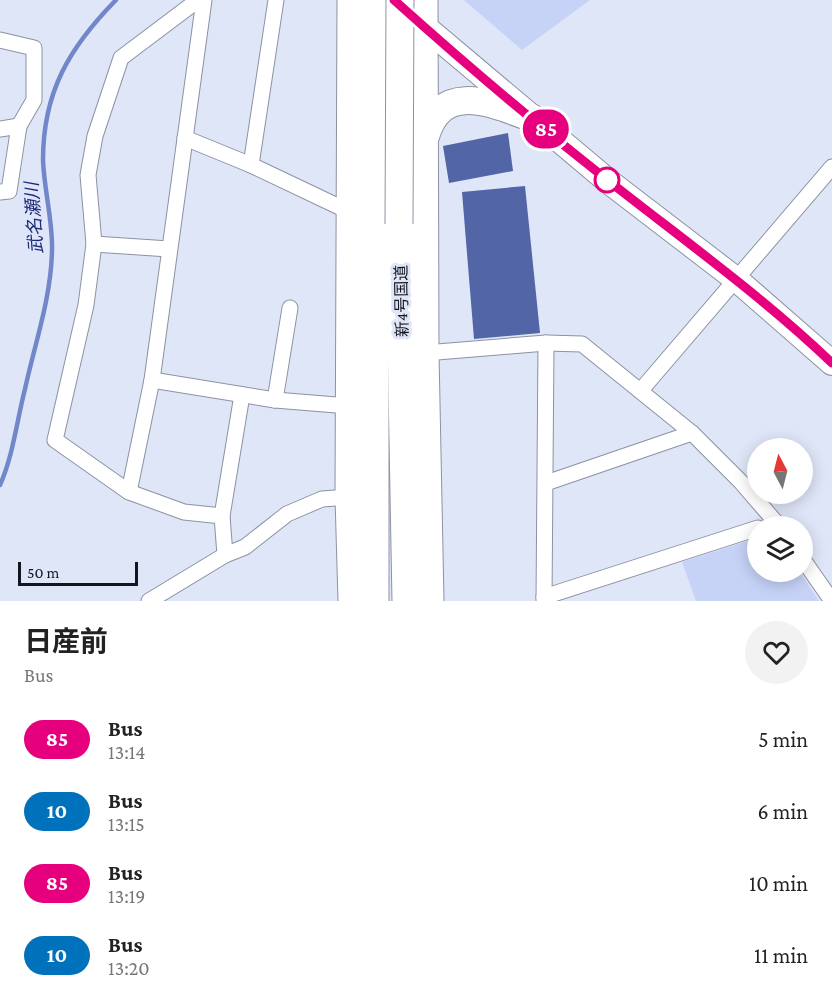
<!DOCTYPE html>
<meta charset="utf-8">
<style>
body{margin:0;font-family:"Crimson Pro","Noto Sans JP",serif;background:#f2f2f2;color:#222;height:100vh;display:flex;flex-direction:column;font-size:22px;white-space:nowrap}
*{box-sizing:border-box;margin:0}
p{font-size:20px;color:#767676}
.icon{flex:none;width:33px;height:33px;fill:none;stroke:currentColor;stroke-width:2;stroke-linecap:round;stroke-linejoin:round}
.map{position:relative;height:601px;overflow:hidden}
.panel{display:flex;flex-direction:column;background:#fff;flex:1}
.panel>*{flex:none}
.badge{padding:0 12px;border-radius:20px;font-size:21px;line-height:39px}
.needle{width:39px;rotate:353deg}
.controls{position:absolute;left:747px;top:438px;display:grid;gap:12px}
.controls a{display:grid;place-items:center;width:66px;height:66px;border-radius:50%;background:#fff;box-shadow:0 3px 15px #0003;font-size:30px}
.scale{position:absolute;left:18px;bottom:15px;width:120px;box-sizing:border-box;padding-left:6px;border:3px solid #14161d;border-top:0;font-size:16px;line-height:21px;white-space:nowrap;color:#14161d;-webkit-text-stroke:4px #dfe6f8;paint-order:stroke}
.map>.badge{position:absolute;translate:-50% -50%;box-shadow:0 0 0 3px #fff}
.round{display:grid;place-items:center;flex:none;width:63px;height:63px;border-radius:32px;background:#f2f2f2}
.headline{display:flex;align-items:center;justify-content:space-between;height:102px;padding:0 24px}
h1{font-size:28px;font-weight:700;line-height:45px}
ul{padding:0;list-style:none}
li{display:flex;align-items:center;gap:18px;height:72px;padding:0 24px}
li div{flex:1}
li b{display:block;font-size:22px}
li em{font-style:normal}
li .badge{min-width:66px;font-weight:700;text-align:center}
.map>svg:first-child{display:block}
.green{fill:#c6d3f7}
.lines{fill:none;stroke-linecap:round;stroke-linejoin:round}
.stream{stroke:#7287ca;stroke-width:4.5}
.building{fill:#5265a6}
.street-casing{stroke:#8c92a2;stroke-width:17}
.primary-casing{stroke:#8c92a2;stroke-width:26}
.highway-casing{stroke:#8c92a2;stroke-width:29}
.street{stroke:#fff;stroke-width:15}
.primary{stroke:#fff;stroke-width:24}
.highway{stroke:#fff;stroke-width:27}
.highway-bridge-casing{stroke:#8c92a2;stroke-width:29;stroke-linecap:butt}
.highway-bridge{stroke:#fff;stroke-width:27}
.line-casing{stroke:#fff;stroke-width:14}
.line{stroke:#e6007e;stroke-width:9}
.stop-dot{fill:#fff;stroke:#e6007e;stroke-width:3}
.labels{text-anchor:middle;stroke-width:6;stroke-linejoin:round;paint-order:stroke}
.street-label{font-size:16px;fill:#14161d;stroke:#dfe6f8}
.water-label{font-size:18px;font-style:italic;fill:#1d2a79;stroke:#dfe6f8}
</style>
<div class="map">
<svg width="832" height="601" viewBox="0 0 832 601">
<rect width="100%" height="100%" fill="#dfe6f8"/>
<g class="green">
<path d="M464,0h126l-68,50z"/>
<path d="M757,538l1,34h42l19,29h-123l-14,-39z"/>
</g>
<g class="lines">
<path class="stream" d="M0,485c13,-29 17,-65 25,-96 10,-46 26,-91 27,-138 1,-30 -8,-61 -9,-91 0,-68 26,-112 73,-160"/>
</g>
<g class="building">
<path d="M508,133l5,38 -64,12 -6,-37z"/>
<path d="M525,186l15,147 -66,6 -12,-147z"/>
</g>
<g class="lines">
<g class="street-casing">
<g id="street">
<path d="M198,0l-77,58 -26,78 -7,39 6,69 -8,61 -31,135 74,52 55,20 38,4 3,39"/>
<path d="M276,0l-25,165 99,47"/>
<path d="M0,40l34,8v52l-15,26"/>
<path d="M0,129l19,-3 -10,65 -9,1"/>
<path d="M185,138l66,27"/>
<path d="M94,244l75,5"/>
<path d="M425,353l121,-10 36,1 110,89 49,49 38,44"/>
<path d="M152,380l123,20 74,6"/>
<path d="M642,389l190,-222"/>
<path d="M275,400l15,-92"/>
<path d="M546,483l146,-50"/>
<path d="M129,492l23,-112 52,-380"/>
<path d="M222,516l20,-121"/>
<path d="M802,558l30,43"/>
<path d="M544,597l214,-69"/>
<path d="M149,601l76,-46 20,-8 42,-33 35,-15 27,-2"/>
<path d="M544,601l2,-258"/>
</g>
</g>
<g class="primary-casing">
<path id="primary" d="M413,17l195,164 129,99 95,83"/>
</g>
<g class="highway-casing">
<g id="highway">
<path d="M351,0l-2,497 3,104"/>
<path d="M424,0l1,353 5,248"/>
<path d="M425,138c16,-58 66,-35 107,-20"/>
<path d="M399,224l7,377"/>
<path d="M375,601v-601"/>
</g>
</g>
<use href="#street" class="street"/>
<use href="#primary" class="primary"/>
<use href="#highway" class="highway"/>
<g class="highway-bridge-casing">
<path id="highway-bridge" d="M399,224l1,-224"/>
</g>
<use href="#highway-bridge" class="highway-bridge"/>
</g>
<g class="lines">
<g class="line-casing">
<path id="line" d="M394,0c70,63 142,124 216,182 75,59 153,115 222,181"/>
</g>
<use href="#line" class="line"/>
</g>
<circle class="stop-dot" cx="607" cy="180" r="12"/>
<g class="labels">
<g class="street-label">
<text transform="translate(401 301) rotate(-91)" y="6">新4号国道</text>
</g>
<g class="water-label">
<text transform="translate(34 218) rotate(-94)" y="6">武名瀬川</text>
</g>
</g>
</svg>
<div class="controls">
<a><svg class="needle" viewBox="-14 -14 28 28"><path d="M0-13l5 13h-10z" fill="#e53935"/><path d="M0 13l5-13h-10z" fill="#767676"/></svg></a>
<a><svg class="icon" aria-label="layers" viewBox="0 0 24 24"><path d="M12 4l9 5-9 5-9-5zM3 14l9 5 9-5"/></svg></a>
</div>
<div class="scale">50 m</div>
<b class="badge" style="left:546px;top:129px;background:#e6007e;color:#fff">85</b>
</div>
<section class="panel">
<div class="headline"><div><h1>日産前</h1><p>Bus</p></div><a class="round"><svg class="icon" aria-label="heart" viewBox="0 0 24 24"><path d="M12 20l-8-8c-3-5 5-10 8-4 3-6 11-1 8 4z"/></svg></a></div>
<ul>
<li><span class="badge" style="background:#e6007e;color:#fff">85</span><div><b>Bus</b><p>13:14</p></div><em>5 min</em></li>
<li><span class="badge" style="background:#0072bc;color:#fff">10</span><div><b>Bus</b><p>13:15</p></div><em>6 min</em></li>
<li><span class="badge" style="background:#e6007e;color:#fff">85</span><div><b>Bus</b><p>13:19</p></div><em>10 min</em></li>
<li><span class="badge" style="background:#0072bc;color:#fff">10</span><div><b>Bus</b><p>13:20</p></div><em>11 min</em></li>
</ul>
</section>
